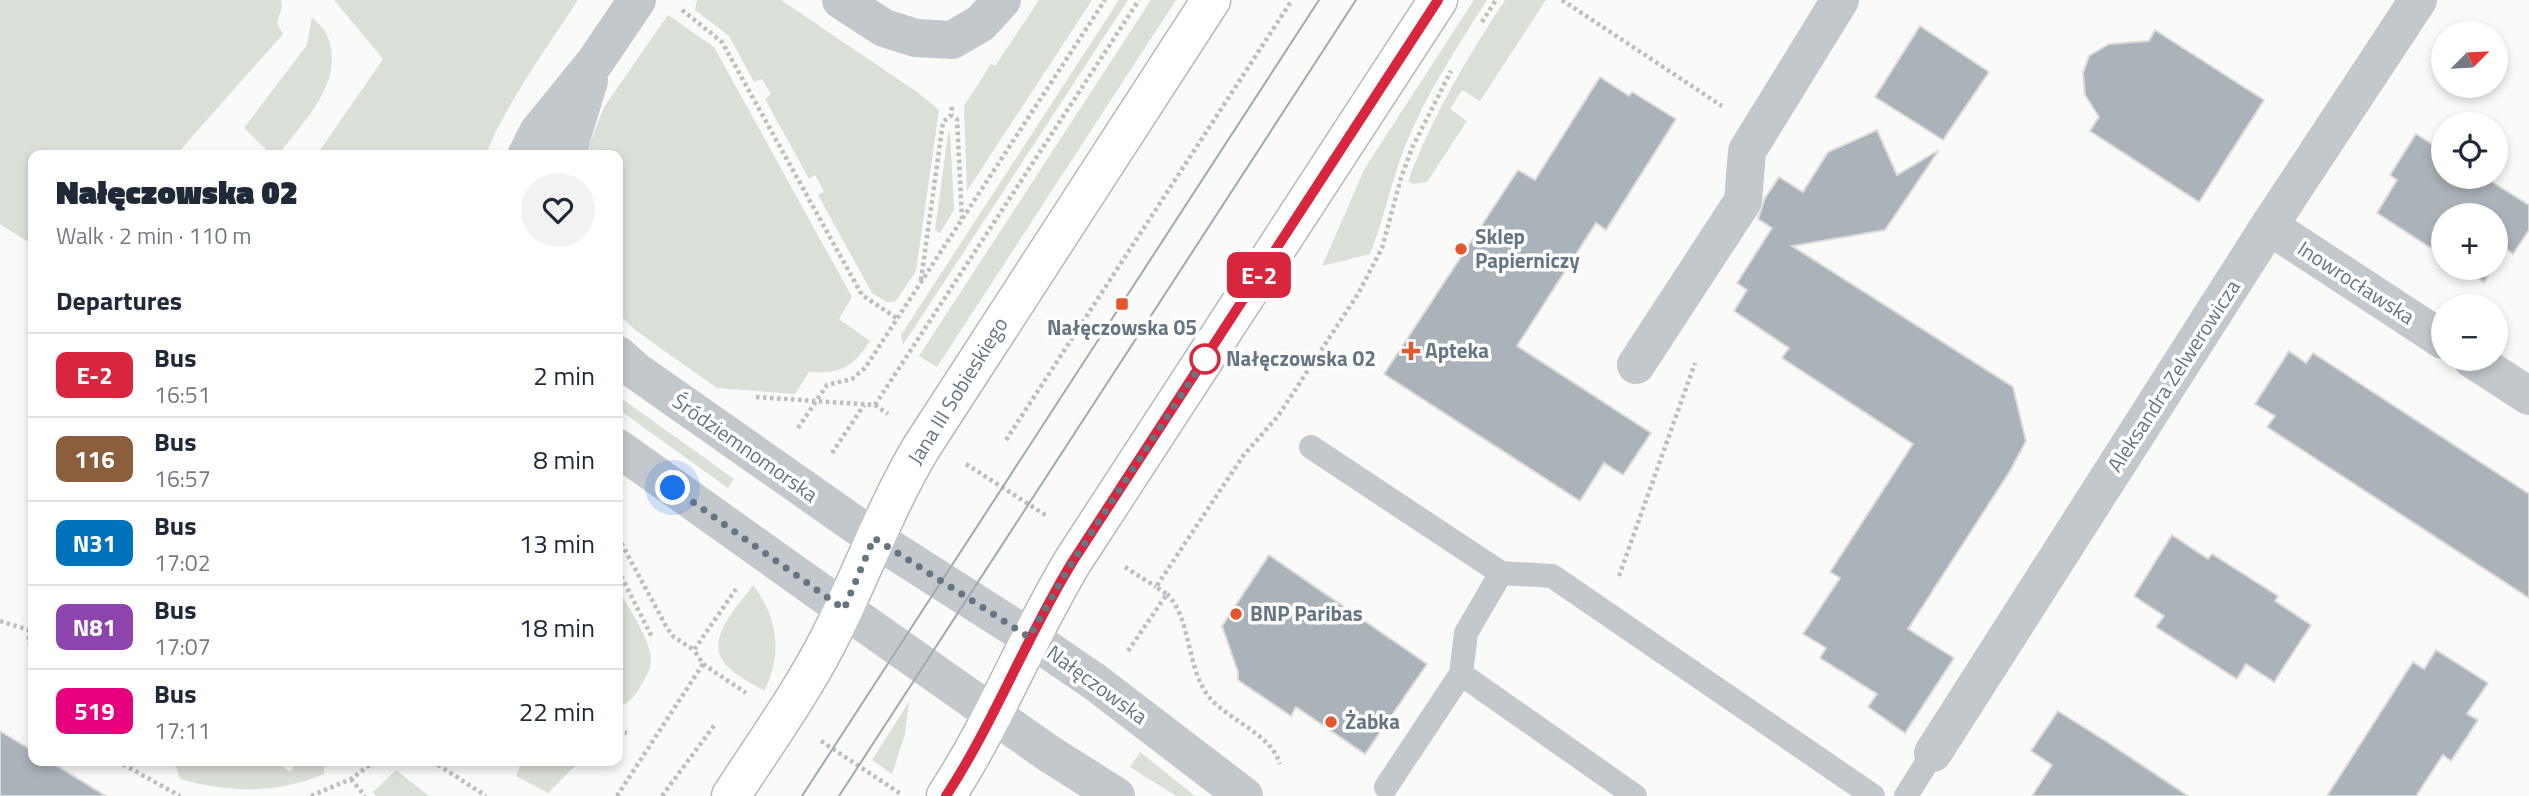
<!DOCTYPE html>
<meta charset="utf-8">
<style>
body{margin:0;font-family:"Titillium Web",sans-serif;background:#f2f2f3;color:#1f2937;height:100vh;display:flex;flex-direction:column;font-size:26px;white-space:nowrap}
*{box-sizing:border-box;margin:0}
p{font-size:23px;color:#747a83}
.icon{flex:none;width:38px;height:38px;fill:none;stroke:currentColor;stroke-width:2;stroke-linecap:round;stroke-linejoin:round}
.map{position:relative;flex:1;overflow:hidden}
.panel{position:absolute;left:28px;top:150px;width:595px;height:616px;display:flex;flex-direction:column;background:#fff;border-radius:14px;box-shadow:0 4px 10px #0003}
.panel>*{flex:none}
.badge{padding:0 14px;border-radius:10px;font-size:24px;line-height:46px}
.needle{width:46px;rotate:66deg}
.buttons{position:absolute;left:2431px;top:21px;display:grid;gap:14px}
.buttons a{display:grid;place-items:center;width:77px;height:77px;border-radius:50%;background:#fff;box-shadow:0 4px 10px #0003;font-size:35px}
.you{position:absolute;width:35px;height:35px;margin:-18px;border:5px solid #fff;border-radius:50%;background:#1a73e8;box-shadow:0 0 0 10px #1a73e833}
.map>.badge{position:absolute;translate:-50% -50%;box-shadow:0 0 0 4px #fff}
h2{padding:0 28px;font-size:26px;line-height:63px}
.round{display:grid;place-items:center;flex:none;width:74px;height:74px;border-radius:37px;background:#f2f2f3}
.headline{display:flex;align-items:center;justify-content:space-between;height:119px;padding:0 28px}
h1{font-size:33px;font-weight:800;line-height:52px}
ul{padding:0;list-style:none}
li{display:flex;align-items:center;gap:21px;height:84px;padding:0 28px;border-top:2px solid #e0e1e3}
li div{flex:1}
li b{display:block;font-size:26px}
li em{font-style:normal}
li .badge{min-width:77px;font-weight:700;text-align:center}
.map>svg:first-child{display:block}
.green{fill:#dadfd7}
.building{fill:#aab3b9;stroke:#dcdcda;stroke-width:2}
.lines{fill:none;stroke-linecap:round;stroke-linejoin:round}
.secondary-casing{stroke:#b3babf;stroke-width:41}
.path{stroke:#bbbfc2;stroke-width:4.5;stroke-dasharray:3.5 3.5;stroke-linecap:butt}
.service{stroke:#c3c8cc;stroke-width:24}
.minor{stroke:#c3c8cc;stroke-width:38}
.tertiary{stroke:#c3c8cc;stroke-width:38}
.secondary{stroke:#fff;stroke-width:38}
.tram{stroke:#a2aab0;stroke-width:2}
.line-casing{stroke:#fff;stroke-width:16}
.line{stroke:#d7263d;stroke-width:10}
.walk{stroke:#657683;stroke-width:7;stroke-dasharray:0 12.6}
.poi-dot{fill:#e4572e;stroke:#fff;stroke-width:2.5}
.stop-dot{fill:#fff;stroke:#d7263d;stroke-width:3.5}
.labels{text-anchor:middle;stroke-width:7;stroke-linejoin:round;paint-order:stroke}
.poi-label{font-size:21px;font-weight:bold;fill:#657683;stroke:#fff;text-anchor:start}
.street-label{font-size:21px;fill:#657683;stroke:#fff}
.stop-label{font-size:21px;font-weight:bold;fill:#657683;stroke:#fff;text-anchor:start}
</style>
<div class="map">
<svg width="2529" height="796" viewBox="0 0 2529 796">
<rect width="100%" height="100%" fill="#fafaf8"/>
<g class="green">
<path d="M0,0h281l1,7 -5,16 6,11 -108,122h-142v89l-33,-21z"/>
<path d="M334,0h244c-33,51 -70,100 -93,156h-169l67,-97z"/>
<path d="M697,0h84l136,92 22,18 -23,161 -21,31h-8l-15,-9 -54,-98 6,-3 -9,-17 -6,4 -44,-80 6,-5 -9,-15 -8,3 -25,-46 -34,-26z"/>
<path d="M1039,0h53l-125,191 -3,-85 27,-42 4,2z"/>
<path d="M1119,0h9l-225,345 -2,-10z"/>
<path d="M1151,0h25l-239,367 -18,-11z"/>
<path d="M1474,0h13c-30,47 -61,94 -82,146 -14,36 -21,73 -35,108l-48,12 43,-98z"/>
<path d="M1505,0h41l-66,101 -18,-11 -12,19 17,12 -40,61 -14,2 -5,-3c25,-66 59,-123 97,-181z"/>
<path d="M668,15l46,32 138,250 -13,22 31,22c-18,27 -29,33 -61,31l-14,22 -78,-6 -82,-58 -17,-17v-157h-33l19,-49z"/>
<path d="M312,17c4,5 11,10 14,16 22,47 -23,89 -49,123h-4l-29,-28 63,-83z"/>
<path d="M950,132l4,78 -14,23 -5,-3 13,-96z"/>
<path d="M618,396l116,83 -6,9 -110,-79z"/>
<path d="M753,585c25,33 30,69 11,106 -12,-8 -28,-15 -37,-25 -25,-26 11,-59 26,-81z"/>
<path d="M618,589c10,18 32,50 33,70 0,10 -5,18 -10,26 -5,11 -13,18 -23,23z"/>
<path d="M909,702l-4,32 -13,40 -20,-14z"/>
<path d="M1140,752l55,44h-19l-46,-29z"/>
<path d="M174,761h100l16,11 7,-11h28l2,3 -3,4v6c-49,20 -94,19 -144,5z"/>
<path d="M522,761h58l-32,32 -32,-17z"/>
<path d="M396,770l33,26h-53l-3,-4z"/>
</g>
<g class="building">
<path d="M1920,26l69,46 -46,68 -68,-43z"/>
<path d="M2155,30l109,70 -65,102 -109,-71 9,-14 -14,-22 -2,-22 6,-17 20,-12 40,-3z"/>
<path d="M1600,77l29,19 3,-4 44,27 -70,111 -10,-7 -79,123 134,87 -28,42 -19,-12 -24,38 -196,-127 134,-204 17,10z"/>
<path d="M1877,130l20,45 42,-25 -54,80 -93,16 221,141 13,54 -16,30 -102,158 46,29 -49,75 -37,-26 9,-13 -57,-36 6,-10 -23,-14 37,-56 -10,-6 83,-128 -131,-86 7,-10 -55,-37 13,-21 -10,-7 35,-55 -14,-9 7,-21 14,-21 24,15 25,-40z"/>
<path d="M2416,134l27,17v26h41l45,28v25l-16,24 -8,-6 -9,16v-49h-53v41l-66,-43 20,-33 -7,-5z"/>
<path d="M2462,268h31l-9,14z"/>
<path d="M2289,351l17,12 7,-10 216,141v104l-262,-171 8,-11 -20,-12z"/>
<path d="M2172,535l36,24 4,-5 66,42 -3,5 36,24 -37,57 -28,-18 -9,15 -81,-52 8,-11 -30,-20z"/>
<path d="M1269,555l158,109 -62,90 -69,-47 -5,9 -53,-36v-8l-16,-46z"/>
<path d="M2436,650l52,33 -21,31 11,6 -27,41 -8,-6 -27,41h-89l86,-134 11,7z"/>
<path d="M2058,711l49,31 81,54h-156l20,-31 -21,-14z"/>
<path d="M0,731l33,20v10h16l57,35h-106z"/>
</g>
<g class="lines">
<g class="secondary-casing">
<g id="secondary">
<path d="M731,796c33,-51 69,-101 97,-155 33,-64 56,-131 93,-193l290,-448"/>
<path d="M946,796c49,-75 81,-159 127,-235l365,-561"/>
</g>
</g>
<g class="path">
<path d="M1562,0l160,106"/>
<path d="M682,10l40,32 140,253 36,24"/>
<path d="M1482,22l14,-22"/>
<path d="M952,107l-1,8 6,4 5,100"/>
<path d="M921,280l22,-158 8,-7"/>
<path d="M756,397l119,8 13,9"/>
<path d="M875,405l264,-405"/>
<path d="M798,428l29,-43 25,-6 13,-11 240,-368"/>
<path d="M1006,440l286,-440"/>
<path d="M832,453l32,-48"/>
<path d="M966,464l81,52"/>
<path d="M618,537l49,91 7,9 20,13"/>
<path d="M1125,567l31,20"/>
<path d="M618,570l34,67"/>
<path d="M1619,576l76,-213"/>
<path d="M1167,594c25,25 19,76 43,104 20,23 61,36 70,66"/>
<path d="M0,621l29,9"/>
<path d="M33,623c-7,11 -4,21 0,33"/>
<path d="M1128,651l39,-57 -11,-7 87,-131 35,-40 80,-122 24,-46 19,-70 11,-30 39,-77"/>
<path d="M703,664l43,29"/>
<path d="M618,731l9,2"/>
<path d="M821,741l80,53"/>
<path d="M117,761l63,35"/>
<path d="M432,761l54,35"/>
<path d="M351,779l14,17"/>
<path d="M311,796l40,-17 24,-18"/>
<path d="M617,796l86,-132 -9,-14 42,-61"/>
<path d="M662,796l54,-73"/>
</g>
<g class="service">
<path d="M1311,447l190,126 -35,60 -5,41 174,122"/>
<path d="M1501,573l51,3 321,220"/>
<path d="M1386,787l75,-113"/>
<path d="M1906,796l27,-43"/>
</g>
<g class="minor">
<path d="M841,0l43,28 32,10 36,2 29,-17 21,-23"/>
<path d="M526,156l12,-24 57,-70 42,-62"/>
<path d="M566,156l23,-75"/>
<path d="M2269,226l174,114"/>
<path d="M618,355l18,16 238,167"/>
<path d="M2472,359l57,37"/>
<path d="M1636,365l107,-164 4,-50 93,-151"/>
<path d="M618,448l226,161"/>
<path d="M1933,753l336,-527 149,-226"/>
</g>
<g class="tertiary">
<path d="M874,538l155,99 66,45 149,114"/>
<path d="M844,609l204,144 68,43"/>
</g>
<use href="#secondary" class="secondary"/>
<g class="tram">
<path d="M802,796l517,-796"/>
<path d="M839,796l517,-796"/>
</g>
</g>
<g class="lines">
<g class="line-casing">
<path id="line" d="M946,796c49,-75 80,-159 127,-235l365,-561"/>
</g>
<use href="#line" class="line"/>
<path class="walk" d="M673,488l171,121 30,-71 155,99 44,-76 132,-202"/>
</g>
<g class="poi-dot">
<circle cx="1461" cy="249" r="7"/>
<rect x="1115" y="297" width="14" height="14" rx="3.5"/>
<path d="M1407.5 340.5h7v7h7v7h-7v7h-7v-7h-7v-7h7z"/>
<circle cx="1236" cy="614" r="7"/>
<circle cx="1331" cy="722" r="7"/>
</g>
<circle class="stop-dot" cx="1205" cy="359" r="14"/>
<g class="labels">
<g class="poi-label">
<text x="1475" y="244">Sklep<tspan x="1475" dy="24">Papierniczy</tspan></text>
<text x="1122" y="335" text-anchor="middle">Nałęczowska 05</text>
<text x="1425" y="358">Apteka</text>
<text x="1250" y="621">BNP Paribas</text>
<text x="1345" y="729">Żabka</text>
</g>
<g class="street-label">
<text transform="translate(2356 283) rotate(33)" y="7">Inowrocławska</text>
<text transform="translate(2174 376) rotate(-57)" y="7">Aleksandra Zelwerowicza</text>
<text transform="translate(958 391) rotate(-58)" y="7">Jana III Sobieskiego</text>
<text transform="translate(745 448) rotate(35)" y="7">Śródziemnomorska</text>
<text transform="translate(1097 685) rotate(36)" y="7">Nałęczowska</text>
</g>
<g class="stop-label">
<text x="1226" y="366">Nałęczowska 02</text>
</g>
</g>
</svg>
<div class="buttons">
<a><svg class="needle" viewBox="-14 -14 28 28"><path d="M0-13l5 13h-10z" fill="#e53935"/><path d="M0 13l5-13h-10z" fill="#747a83"/></svg></a>
<a><svg class="icon" aria-label="locate" viewBox="0 0 24 24"><circle cx="12" cy="12" r="6"/><path d="M12 2v4M12 18v4M2 12h4M18 12h4"/></svg></a>
<a>+</a>
<a>−</a>
</div>
<div class="you" style="left:673px;top:488px"></div>
<b class="badge" style="left:1259px;top:275px;background:#d7263d;color:#fff">E-2</b>
<section class="panel">
<div class="headline"><div><h1>Nałęczowska 02</h1><p>Walk · 2 min · 110 m</p></div><a class="round"><svg class="icon" aria-label="heart" viewBox="0 0 24 24"><path d="M12 20l-8-8c-3-5 5-10 8-4 3-6 11-1 8 4z"/></svg></a></div>
<h2>Departures</h2>
<ul>
<li><span class="badge" style="background:#d7263d;color:#fff">E-2</span><div><b>Bus</b><p>16:51</p></div><em>2 min</em></li>
<li><span class="badge" style="background:#8b5e3c;color:#fff">116</span><div><b>Bus</b><p>16:57</p></div><em>8 min</em></li>
<li><span class="badge" style="background:#0072bc;color:#fff">N31</span><div><b>Bus</b><p>17:02</p></div><em>13 min</em></li>
<li><span class="badge" style="background:#8e44ad;color:#fff">N81</span><div><b>Bus</b><p>17:07</p></div><em>18 min</em></li>
<li><span class="badge" style="background:#e6007e;color:#fff">519</span><div><b>Bus</b><p>17:11</p></div><em>22 min</em></li>
</ul>
</section>
</div>
